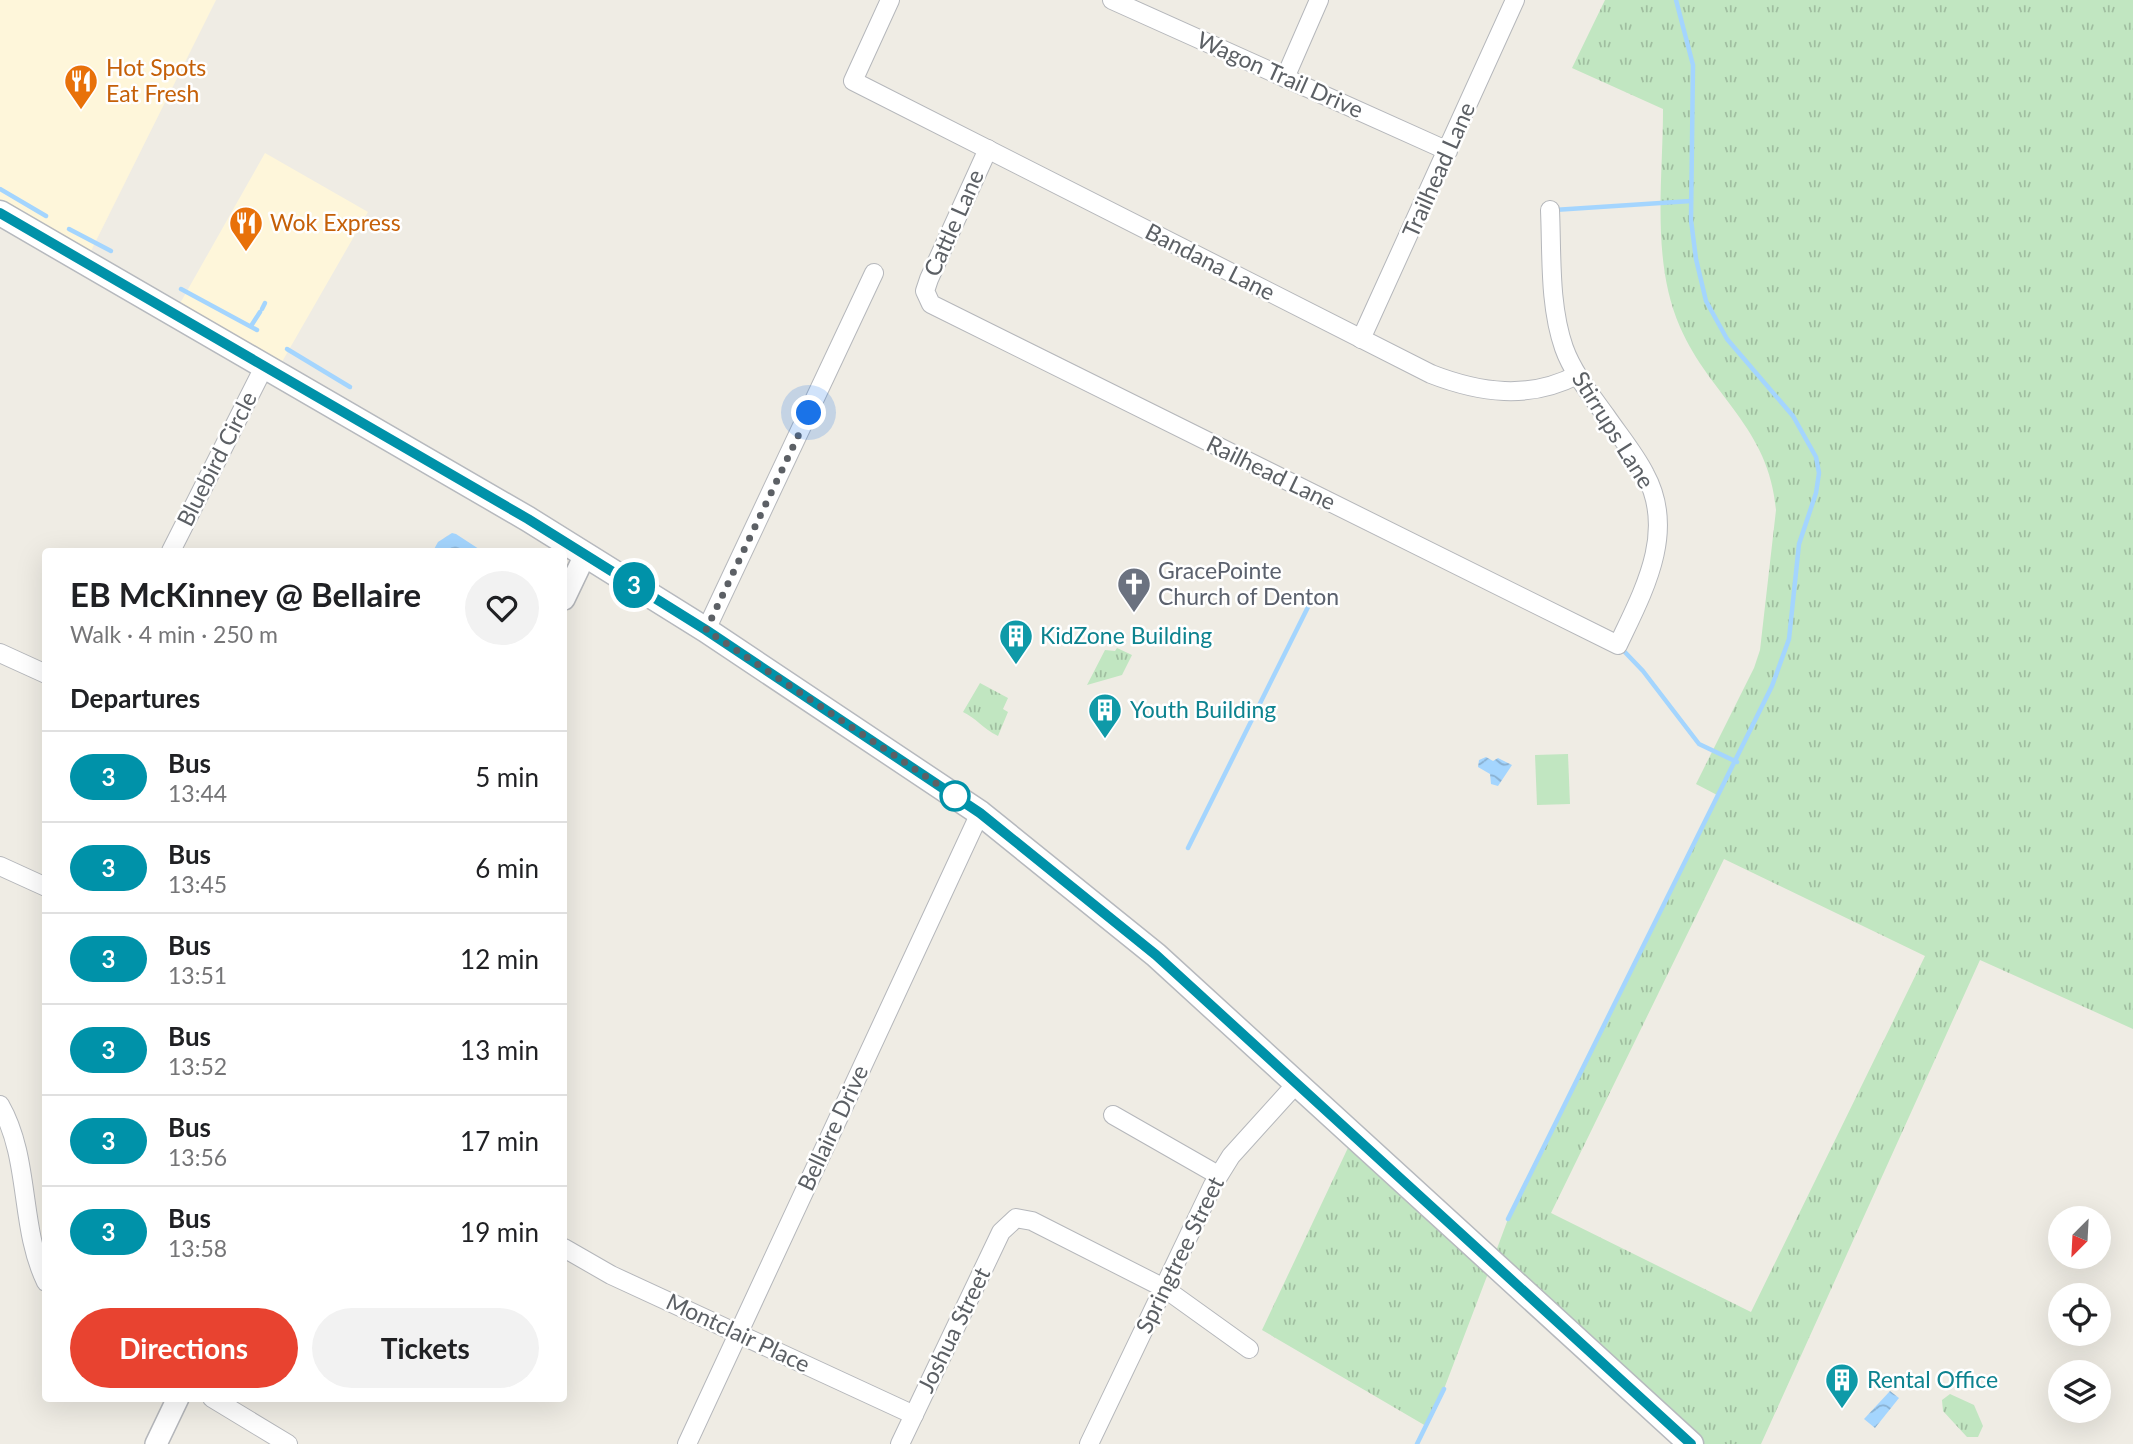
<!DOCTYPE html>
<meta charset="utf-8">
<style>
body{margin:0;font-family:Lato,sans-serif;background:#f2f2f2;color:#202124;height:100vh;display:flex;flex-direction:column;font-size:26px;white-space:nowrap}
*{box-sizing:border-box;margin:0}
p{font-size:23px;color:#757577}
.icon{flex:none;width:38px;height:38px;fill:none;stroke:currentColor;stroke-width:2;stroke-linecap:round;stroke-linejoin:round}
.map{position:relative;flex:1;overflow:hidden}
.sheet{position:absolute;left:42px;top:548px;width:525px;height:854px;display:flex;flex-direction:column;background:#fff;border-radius:7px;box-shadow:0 7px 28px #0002}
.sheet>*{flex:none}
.badge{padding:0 14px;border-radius:23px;font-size:24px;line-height:46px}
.needle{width:46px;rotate:204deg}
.buttons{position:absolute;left:2048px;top:1206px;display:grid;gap:14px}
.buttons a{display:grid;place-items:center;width:63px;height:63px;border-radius:50%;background:#fff;box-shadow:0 7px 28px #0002;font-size:35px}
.you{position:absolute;width:35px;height:35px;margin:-18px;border:5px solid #fff;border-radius:50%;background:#1a73e8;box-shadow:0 0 0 10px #1a73e833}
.map>.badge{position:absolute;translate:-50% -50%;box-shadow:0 0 0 4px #fff}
h2{padding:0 28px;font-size:26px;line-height:63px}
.round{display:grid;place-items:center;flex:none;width:74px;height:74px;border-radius:37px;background:#f2f2f2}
.overview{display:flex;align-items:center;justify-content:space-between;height:119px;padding:0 28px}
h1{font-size:33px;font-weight:700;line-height:52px}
.action{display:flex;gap:14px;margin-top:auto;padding:14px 28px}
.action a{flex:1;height:80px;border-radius:42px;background:#e84330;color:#fff;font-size:28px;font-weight:700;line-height:80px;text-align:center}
.action a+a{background:#f2f2f2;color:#202124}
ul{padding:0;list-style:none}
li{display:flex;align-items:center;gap:21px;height:91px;padding:0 28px;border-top:2px solid #e0e0e0}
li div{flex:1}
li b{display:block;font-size:26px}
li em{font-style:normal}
li .badge{min-width:77px;font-weight:700;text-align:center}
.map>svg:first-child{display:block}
.commercial{fill:#fef6da}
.grass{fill:url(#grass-tufts);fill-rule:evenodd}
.garden{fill:#c1e6c1}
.water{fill:url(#water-waves)}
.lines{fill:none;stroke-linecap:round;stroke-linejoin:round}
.stream{stroke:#a4d5fe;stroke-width:4.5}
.minor-casing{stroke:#b5b7bb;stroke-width:20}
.tertiary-casing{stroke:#b5b7bb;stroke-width:24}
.secondary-casing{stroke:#b6b9be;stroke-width:27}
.minor{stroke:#fff;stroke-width:18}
.tertiary{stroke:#fff;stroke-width:21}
.secondary{stroke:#fff;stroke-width:24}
.line-casing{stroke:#fff;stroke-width:16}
.line{stroke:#0092a9;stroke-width:10}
.walk{stroke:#5c6065;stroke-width:7;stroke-dasharray:0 12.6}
.stop-dot{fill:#fff;stroke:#0092a9;stroke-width:3.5}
.labels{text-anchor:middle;stroke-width:5;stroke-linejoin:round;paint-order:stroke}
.food-label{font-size:23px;fill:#c56008;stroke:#fff;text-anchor:start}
.street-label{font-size:23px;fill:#5c6065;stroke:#fff}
.worship-label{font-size:23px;fill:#5b616d;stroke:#fff;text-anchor:start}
.culture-label{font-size:23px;fill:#0d838f;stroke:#fff;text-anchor:start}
</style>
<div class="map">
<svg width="2133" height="1444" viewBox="0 0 2133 1444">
<defs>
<pattern id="grass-tufts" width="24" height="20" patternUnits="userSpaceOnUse" patternTransform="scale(1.75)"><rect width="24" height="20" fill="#c1e6c1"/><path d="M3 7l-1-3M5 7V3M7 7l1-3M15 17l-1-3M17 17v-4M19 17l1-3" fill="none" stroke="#a0bea0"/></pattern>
<pattern id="water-waves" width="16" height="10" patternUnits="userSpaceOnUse" patternTransform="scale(1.75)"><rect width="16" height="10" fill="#a4d5fe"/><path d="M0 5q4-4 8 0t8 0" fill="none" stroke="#89b0d1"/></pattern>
</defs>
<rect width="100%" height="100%" fill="#efece4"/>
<g class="commercial">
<path d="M0,0h216l-131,263 -85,-50z"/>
<path d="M265,153l103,59 -93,162 -101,-60z"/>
</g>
<g class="grass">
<path d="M1605,0h528v1029l-153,-69 -219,484h-70l-199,-181 -48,126 -18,37 -164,-96 92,-195 138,127 16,-43 211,-423 -23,-12 58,-116 6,-18 16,-140c-7,-83 -66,-114 -96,-183 -29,-66 -17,-147 -17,-218l-91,-41zM1724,859l201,97 -174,356 -200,-99z"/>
<path d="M1117,648l15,7 -10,20 -35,10 18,-35 10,1z"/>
<path d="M980,683l28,15 -5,11 5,3 -10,24c-16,-8 -22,-18 -35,-24z"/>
<path d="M1950,1394l24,11 9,21 -5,11h-11l-24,-26 -1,-11z"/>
</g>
<path class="garden" d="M1568,754l2,50 -33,1 -2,-50z"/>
<g class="water">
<path d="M452,533l4,1 26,17h-49l5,-9z"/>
<path d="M1486,757l7,4 5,-3 14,7 -14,21 -7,-2 -1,-10 -12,-7 1,-7z"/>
<path d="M1890,1391l9,7 -24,30 -11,-9z"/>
</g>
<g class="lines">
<g class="stream">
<path d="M0,189l46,27"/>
<path d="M1554,210l137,-9"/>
<path d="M69,229l42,22"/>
<path d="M181,289l76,41"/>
<path d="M262,309l3,-6"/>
<path d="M251,326l9,-14"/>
<path d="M287,349l63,38"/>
<path d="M1621,648l22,23 56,73 38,18"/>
<path d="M1188,848l121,-243"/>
<path d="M1508,1219l264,-533 17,-47 10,-95 17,-51 3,-20 -3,-16 -23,-41 -66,-77 -21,-38 -10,-42 -5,-39 2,-155 -17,-65"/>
<path d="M1417,1444l27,-55"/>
</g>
<g class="minor-casing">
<g id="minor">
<path d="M890,0l-37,81 578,293c49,19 98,26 146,1"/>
<path d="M1112,0l336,151"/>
<path d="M1285,78l34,-78"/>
<path d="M988,149l-59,130 -4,12 6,13 687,341c25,-53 59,-113 27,-171 -10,-20 -26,-39 -39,-58 -15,-21 -33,-43 -42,-68 -15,-43 -12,-93 -14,-138"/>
<path d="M1361,339l154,-339"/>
<path d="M171,551l93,-184"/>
<path d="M706,630l168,-357"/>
<path d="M0,653l46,21"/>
<path d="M0,866l46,21"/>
<path d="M0,1105c31,54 19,122 46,177"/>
<path d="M1113,1115l105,60"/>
<path d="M564,1248l47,27 303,140"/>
<path d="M212,1398l76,46"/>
<path d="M687,1444l293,-631"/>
<path d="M900,1444l101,-212 15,-14 16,3 132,67 85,61"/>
<path d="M1089,1444l124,-259 18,-29 66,-73"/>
</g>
</g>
<g class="tertiary-casing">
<g id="tertiary">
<path d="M564,599l21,-44"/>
<path d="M156,1444l22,-46"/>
</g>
</g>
<g class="secondary-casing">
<path id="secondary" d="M0,213l528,306 178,111 274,183 176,142 535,489"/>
</g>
<use href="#minor" class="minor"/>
<use href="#tertiary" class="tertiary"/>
<use href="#secondary" class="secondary"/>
</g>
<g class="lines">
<g class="line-casing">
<path id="line" d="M0,213l528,306 178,111 274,183 176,142 535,489"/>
</g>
<use href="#line" class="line"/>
<path class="walk" d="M809,413l-103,217 252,168 -3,-2"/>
</g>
<defs>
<g id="restaurant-pin" transform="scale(1.75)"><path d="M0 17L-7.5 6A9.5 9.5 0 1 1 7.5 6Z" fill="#e8710a" stroke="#fff"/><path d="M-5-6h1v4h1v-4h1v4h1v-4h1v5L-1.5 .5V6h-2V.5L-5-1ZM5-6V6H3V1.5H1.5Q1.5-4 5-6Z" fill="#fff"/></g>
<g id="church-pin" transform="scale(1.75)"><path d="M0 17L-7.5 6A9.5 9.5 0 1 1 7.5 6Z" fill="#6b7280" stroke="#fff"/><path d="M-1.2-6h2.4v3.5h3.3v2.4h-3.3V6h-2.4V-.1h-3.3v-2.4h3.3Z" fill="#fff"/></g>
<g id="building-pin" transform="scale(1.75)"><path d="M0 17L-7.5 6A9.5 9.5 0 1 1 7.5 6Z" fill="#0f9aa8" stroke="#fff"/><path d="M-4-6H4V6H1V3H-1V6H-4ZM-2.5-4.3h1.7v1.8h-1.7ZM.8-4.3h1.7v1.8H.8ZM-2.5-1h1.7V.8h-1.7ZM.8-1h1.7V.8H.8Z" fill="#fff"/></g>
</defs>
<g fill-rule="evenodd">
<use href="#restaurant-pin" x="81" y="81"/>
<use href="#restaurant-pin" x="246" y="223"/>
<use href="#church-pin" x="1134" y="584"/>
<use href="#building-pin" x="1016" y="636"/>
<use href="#building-pin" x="1105" y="710"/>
<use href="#building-pin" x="1842" y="1380"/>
</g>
<circle class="stop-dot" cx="955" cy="796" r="14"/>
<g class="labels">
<g class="food-label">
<text x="106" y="76">Hot Spots<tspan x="106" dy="26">Eat Fresh</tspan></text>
<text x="270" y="231">Wok Express</text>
</g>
<g class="street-label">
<text transform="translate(1280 75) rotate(24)" y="8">Wagon Trail Drive</text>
<text transform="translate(1439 170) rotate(-66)" y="8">Trailhead Lane</text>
<text transform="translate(954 223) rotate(-66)" y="8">Cattle Lane</text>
<text transform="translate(1210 262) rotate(27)" y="8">Bandana Lane</text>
<text transform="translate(1613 430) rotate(58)" y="8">Stirrups Lane</text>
<text transform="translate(217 459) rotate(-63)" y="8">Bluebird Circle</text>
<text transform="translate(1271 473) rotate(26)" y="8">Railhead Lane</text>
<text transform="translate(833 1128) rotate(-65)" y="8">Bellaire Drive</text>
<text transform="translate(1180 1255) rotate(-64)" y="8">Springtree Street</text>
<text transform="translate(954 1330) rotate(-64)" y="8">Joshua Street</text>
<text transform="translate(738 1333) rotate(25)" y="8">Montclair Place</text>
</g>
<g class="worship-label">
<text x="1158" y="579">GracePointe<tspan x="1158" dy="26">Church of Denton</tspan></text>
</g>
<g class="culture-label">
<text x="1040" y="644">KidZone Building</text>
<text x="1130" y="718">Youth Building</text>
<text x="1867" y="1388">Rental Office</text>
</g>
</g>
</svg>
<div class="buttons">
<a><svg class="needle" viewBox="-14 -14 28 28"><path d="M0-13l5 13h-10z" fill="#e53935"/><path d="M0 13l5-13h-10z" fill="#757577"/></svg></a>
<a><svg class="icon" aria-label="locate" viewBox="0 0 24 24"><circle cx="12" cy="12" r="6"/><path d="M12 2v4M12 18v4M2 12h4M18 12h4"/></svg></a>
<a><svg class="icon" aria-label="layers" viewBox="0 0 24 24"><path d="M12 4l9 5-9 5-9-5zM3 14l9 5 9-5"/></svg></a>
</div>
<div class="you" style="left:809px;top:413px"></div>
<b class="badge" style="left:634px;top:585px;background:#0092a9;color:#fff">3</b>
<section class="sheet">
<div class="overview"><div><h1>EB McKinney @ Bellaire</h1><p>Walk · 4 min · 250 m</p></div><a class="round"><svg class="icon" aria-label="heart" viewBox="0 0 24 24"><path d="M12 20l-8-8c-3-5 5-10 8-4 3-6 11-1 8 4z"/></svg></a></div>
<h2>Departures</h2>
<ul>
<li><span class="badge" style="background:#0092a9;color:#fff">3</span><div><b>Bus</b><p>13:44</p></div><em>5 min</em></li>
<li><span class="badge" style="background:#0092a9;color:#fff">3</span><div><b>Bus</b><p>13:45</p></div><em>6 min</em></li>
<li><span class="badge" style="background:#0092a9;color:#fff">3</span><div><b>Bus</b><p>13:51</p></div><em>12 min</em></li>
<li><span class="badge" style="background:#0092a9;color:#fff">3</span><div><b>Bus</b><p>13:52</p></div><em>13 min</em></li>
<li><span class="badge" style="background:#0092a9;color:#fff">3</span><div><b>Bus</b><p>13:56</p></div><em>17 min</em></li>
<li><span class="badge" style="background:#0092a9;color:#fff">3</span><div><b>Bus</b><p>13:58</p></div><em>19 min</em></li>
</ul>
<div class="action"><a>Directions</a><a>Tickets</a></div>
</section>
</div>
